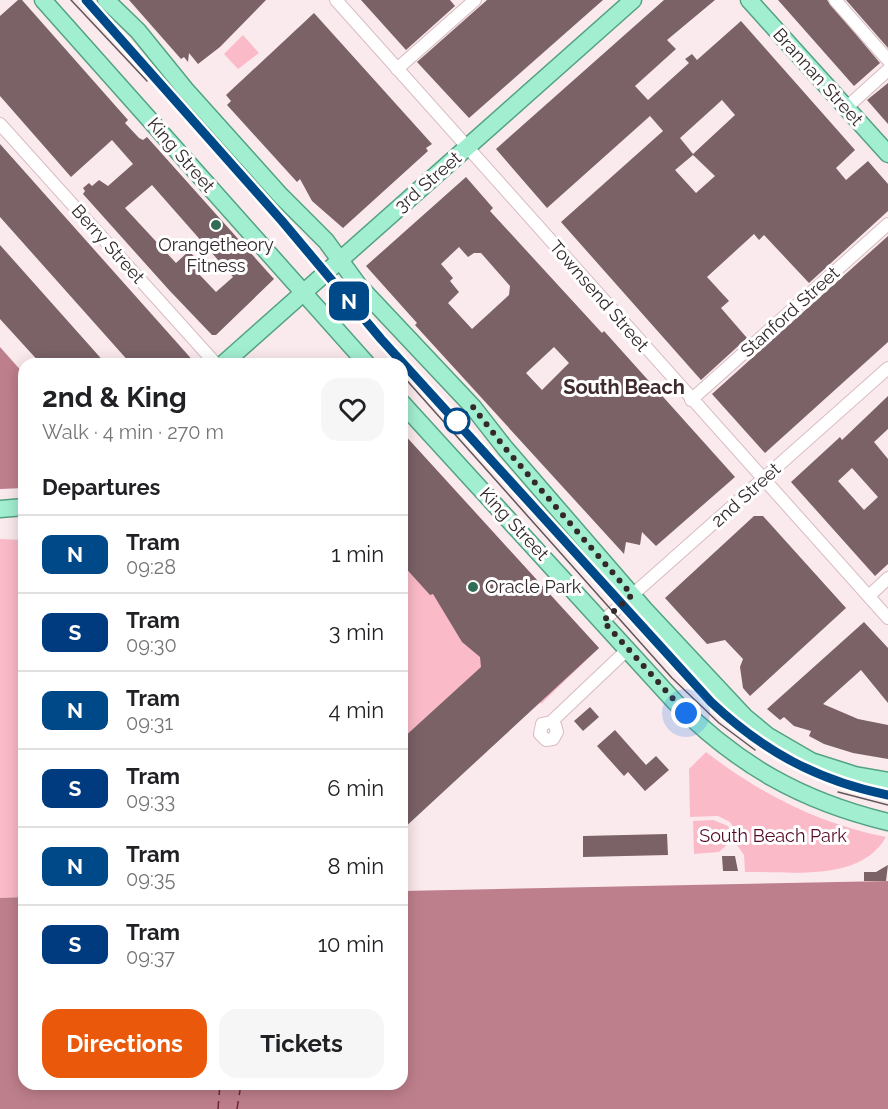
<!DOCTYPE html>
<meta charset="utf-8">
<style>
body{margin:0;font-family:Raleway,sans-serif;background:#f6f6f6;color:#202124;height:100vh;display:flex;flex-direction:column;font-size:22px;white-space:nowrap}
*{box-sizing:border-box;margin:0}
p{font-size:20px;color:#757577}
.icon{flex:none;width:33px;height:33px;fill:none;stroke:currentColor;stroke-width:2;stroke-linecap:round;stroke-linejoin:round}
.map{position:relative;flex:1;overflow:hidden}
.sheet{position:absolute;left:18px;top:358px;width:390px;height:732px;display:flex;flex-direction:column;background:#fff;border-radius:18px;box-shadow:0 3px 15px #0003}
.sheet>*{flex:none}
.badge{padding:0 12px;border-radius:9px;font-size:21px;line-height:39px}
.you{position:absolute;width:30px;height:30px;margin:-15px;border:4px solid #fff;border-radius:50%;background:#1a73e8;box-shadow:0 0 0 9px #1a73e833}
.map>.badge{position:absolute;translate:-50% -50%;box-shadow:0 0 0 3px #fff}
h2{padding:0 24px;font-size:22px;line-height:54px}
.round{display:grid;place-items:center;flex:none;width:63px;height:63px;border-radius:18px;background:#f6f6f6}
.headline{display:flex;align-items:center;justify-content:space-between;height:102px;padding:0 24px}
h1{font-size:28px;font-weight:700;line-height:45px}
.button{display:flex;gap:12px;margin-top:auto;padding:12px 24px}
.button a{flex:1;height:69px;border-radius:18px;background:#ea580c;color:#fff;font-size:24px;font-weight:700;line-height:69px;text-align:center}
.button a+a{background:#f6f6f6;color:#202124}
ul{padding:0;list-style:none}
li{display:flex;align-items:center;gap:18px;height:78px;padding:0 24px;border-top:2px solid #e0e0e0}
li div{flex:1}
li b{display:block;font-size:22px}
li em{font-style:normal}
li .badge{min-width:66px;font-weight:700;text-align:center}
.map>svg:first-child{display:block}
.green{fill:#fbbac7}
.water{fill:#be7f8c}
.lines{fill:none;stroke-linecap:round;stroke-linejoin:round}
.ferry{stroke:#72253c;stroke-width:1.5;stroke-dasharray:8 6;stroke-linecap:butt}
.building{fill:#7a6267;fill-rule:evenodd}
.minor-casing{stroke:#d7bbc0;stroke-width:14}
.major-casing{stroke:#53a283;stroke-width:19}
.minor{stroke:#fff;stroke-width:12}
.major{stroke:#a2eed1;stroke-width:16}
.tram{stroke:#615658;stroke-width:1.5}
.line-casing{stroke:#fff;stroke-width:14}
.line{stroke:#004988;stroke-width:9}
.walk{stroke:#33292b;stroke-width:6;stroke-dasharray:0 10.8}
.poi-dot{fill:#326c55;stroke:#fff;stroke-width:2}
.stop-dot{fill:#fff;stroke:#004988;stroke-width:3}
.labels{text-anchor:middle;stroke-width:6;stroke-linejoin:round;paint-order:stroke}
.street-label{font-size:18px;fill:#33292b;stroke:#fff}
.poi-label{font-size:18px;fill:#33292b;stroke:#fff}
.park-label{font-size:18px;fill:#570a26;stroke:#fff}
.neighbourhood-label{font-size:20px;font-weight:bold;fill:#3f2a2e;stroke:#fff}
</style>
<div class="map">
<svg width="888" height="1109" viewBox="0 0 888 1109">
<rect width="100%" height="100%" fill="#fbeaed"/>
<g class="green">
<path d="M243,35l16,18 -21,16 -14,-15z"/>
<path d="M402,432l197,216 -58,56 -9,-12 -130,95z"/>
<path d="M0,539l24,1v357l-24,1z"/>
<path d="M706,752c53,41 113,72 180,85 -26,46 -96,34 -141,35l-1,-17 -9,-13v-12l-5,-8 -12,-6 -28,1 -1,-48z"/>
<path d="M713,820l15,6 3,8 -1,8 -11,10 -25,2 -1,-33z"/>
</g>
<g class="water">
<path d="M0,347l24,27v114l-24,1z"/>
<path d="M888,881v228h-888v-211l24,-1v187h378v-193z"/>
</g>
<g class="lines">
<g class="ferry">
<path d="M218,1109l2,-25"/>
<path d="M237,1109l4,-25"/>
</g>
</g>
<g class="building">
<path d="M18,0h4l106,120 -3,3 14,15 4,2 4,-3 127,142 -58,56h-4l-43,-45 -86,-96 2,-3 -2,-3 6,-5 3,3 7,-6 9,6 25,-22 -21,-24 -41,37 -71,-81v-80zM152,185l81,92 -17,15 -18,-19 6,-6 -15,-16 -13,12 -51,-55z"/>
<path d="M129,0h137l-46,47 -22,17 -9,-11 -1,9 -4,-5 -3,2z"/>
<path d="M361,0h89l5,6 -49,44z"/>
<path d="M487,0h116l-134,118 -52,-56z"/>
<path d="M664,0h51l-48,40 9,9 -41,37 13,14 41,-37 -4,-4 7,-5 5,6 44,-39 114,129 -19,18 10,12 22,-19 20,23v27l-79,72 -45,-48 -5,5 -5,-6 -47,43 22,24 -8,7 26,30 -46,42 -140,-158 102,-91 -13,-15 -103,92 -51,-59zM722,100l13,15 -42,39 -13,-16zM693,155l22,21 -19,17 -21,-23z"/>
<path d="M778,0h49l53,63 -26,23z"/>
<path d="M846,0h42v48z"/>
<path d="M314,13l118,131 -6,4 2,3 -85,77 -31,-27 -12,-22 -3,3 -70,-77 4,-4 -5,-6z"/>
<path d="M888,83v41l-21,-24z"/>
<path d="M0,144l196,220h-65l-131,-147z"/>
<path d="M466,177l27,31 -3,3 112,122 2,-2 131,146 -79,69 -14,-14 -2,13 -14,-3 -2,12 -209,-229 2,-2 -51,-57zM459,247l9,10 6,-4h7l29,33 -1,9 -37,34 -24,-26 11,-11 -9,-11 3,-3 -12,-14zM554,347l15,16 -27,27 -16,-17z"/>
<path d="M888,236v106l-123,111 -53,-59z"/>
<path d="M0,245l106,119h-65l-41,-45z"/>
<path d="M888,396v33l-14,13 14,17v105l-13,12 -84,-94 49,-45 2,3zM852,468l26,29 -14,13 -26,-29z"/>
<path d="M402,432l197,216 -197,182v-91l79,-72 -1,-10 -18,-15 -29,-48 -3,1 -28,-31z"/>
<path d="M754,516h9l83,92 -96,88 -7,-8 -3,-21 3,-8 -18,-19 -18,4 -42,-46z"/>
<path d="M864,622l24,26v55l-27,-33 -38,34 35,15 30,6v34l-35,-6 -29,-9 -15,-8 2,-5 -17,-5 -10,-9 -4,3 -13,-11z"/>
<path d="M590,707l9,10 -16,14 -9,-10z"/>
<path d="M615,730l31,35 10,-9 13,14 -24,21 -17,-19 -4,4 -27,-30z"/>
<path d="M667,834l1,21 -85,2v-21z"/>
<path d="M722,856h13l3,15h-15z"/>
<path d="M888,865l-2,16h-22v-9h12z"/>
</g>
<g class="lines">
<g class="minor-casing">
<g id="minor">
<path d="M336,0l552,618"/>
<path d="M835,0l53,60"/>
<path d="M397,69l78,-69"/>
<path d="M846,108l42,-38"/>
<path d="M0,124l216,240"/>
<path d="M691,400l197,-176"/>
<path d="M869,596l19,-18"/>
<path d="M603,621l285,-253"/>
<path d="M551,722l4,3 2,7 -4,7 -7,1 -6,-6 2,-10 9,-2 77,-73"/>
</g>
</g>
<g class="major-casing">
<g id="major">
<path d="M43,0l324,364"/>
<path d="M106,0l32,31 47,58 96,107 45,45 33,45 114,121 32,41 140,162 100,107 23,19 43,25 44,14 33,6"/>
<path d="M749,0l139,154"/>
<path d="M223,364l410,-364"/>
<path d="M402,403l273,299c63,63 126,99 213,120"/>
<path d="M0,509l24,-2"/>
</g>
</g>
<use href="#minor" class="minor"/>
<use href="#major" class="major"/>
<g class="tram">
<path d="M71,0l76,81"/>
<path d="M86,0l196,221 99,118 330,363c52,49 107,80 177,93"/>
<path d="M402,375l270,303 47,45 36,27"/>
<path d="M838,792l50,13"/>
</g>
</g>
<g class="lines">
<g class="line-casing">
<path id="line" d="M86,0l196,221 99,118 330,363c52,49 107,79 177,93"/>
</g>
<use href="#line" class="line"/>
<path class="walk" d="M457,421l16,-14 32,41 127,147 -29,26 83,92"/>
</g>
<g class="poi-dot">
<circle cx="216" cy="225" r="6"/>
<circle cx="473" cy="587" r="6"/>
</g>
<circle class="stop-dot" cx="457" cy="421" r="12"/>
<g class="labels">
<g class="street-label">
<text transform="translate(818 77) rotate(48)" y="6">Brannan Street</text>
<text transform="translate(181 155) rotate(49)" y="6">King Street</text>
<text transform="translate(428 182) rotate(-41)" y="6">3rd Street</text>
<text transform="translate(108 244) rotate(48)" y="6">Berry Street</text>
<text transform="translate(599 296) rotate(49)" y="6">Townsend Street</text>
<text transform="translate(790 312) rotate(-42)" y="6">Stanford Street</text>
<text transform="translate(746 495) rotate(-42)" y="6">2nd Street</text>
<text transform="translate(514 524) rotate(47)" y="6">King Street</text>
</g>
<g class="poi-label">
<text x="216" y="251">Orangetheory<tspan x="216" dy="21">Fitness</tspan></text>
<text x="485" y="593" text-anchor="start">Oracle Park</text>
</g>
<g class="park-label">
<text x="773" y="842">South Beach Park</text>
</g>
<g class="neighbourhood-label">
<text x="624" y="394">South Beach</text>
</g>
</g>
</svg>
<div class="you" style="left:686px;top:713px"></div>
<b class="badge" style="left:349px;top:301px;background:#004988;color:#fff">N</b>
<section class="sheet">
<div class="headline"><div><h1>2nd &amp; King</h1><p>Walk · 4 min · 270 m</p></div><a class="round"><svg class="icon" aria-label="heart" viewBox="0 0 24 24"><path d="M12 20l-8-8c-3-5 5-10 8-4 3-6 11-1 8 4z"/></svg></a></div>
<h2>Departures</h2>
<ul>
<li><span class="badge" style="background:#004988;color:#fff">N</span><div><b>Tram</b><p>09:28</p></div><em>1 min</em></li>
<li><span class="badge" style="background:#003b80;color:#fff">S</span><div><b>Tram</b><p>09:30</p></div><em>3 min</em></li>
<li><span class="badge" style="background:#004988;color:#fff">N</span><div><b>Tram</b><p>09:31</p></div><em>4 min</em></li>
<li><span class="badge" style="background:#003b80;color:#fff">S</span><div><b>Tram</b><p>09:33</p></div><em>6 min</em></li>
<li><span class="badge" style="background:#004988;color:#fff">N</span><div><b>Tram</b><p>09:35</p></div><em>8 min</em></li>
<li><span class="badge" style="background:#003b80;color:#fff">S</span><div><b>Tram</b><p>09:37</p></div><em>10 min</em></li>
</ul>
<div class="button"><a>Directions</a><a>Tickets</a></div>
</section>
</div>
